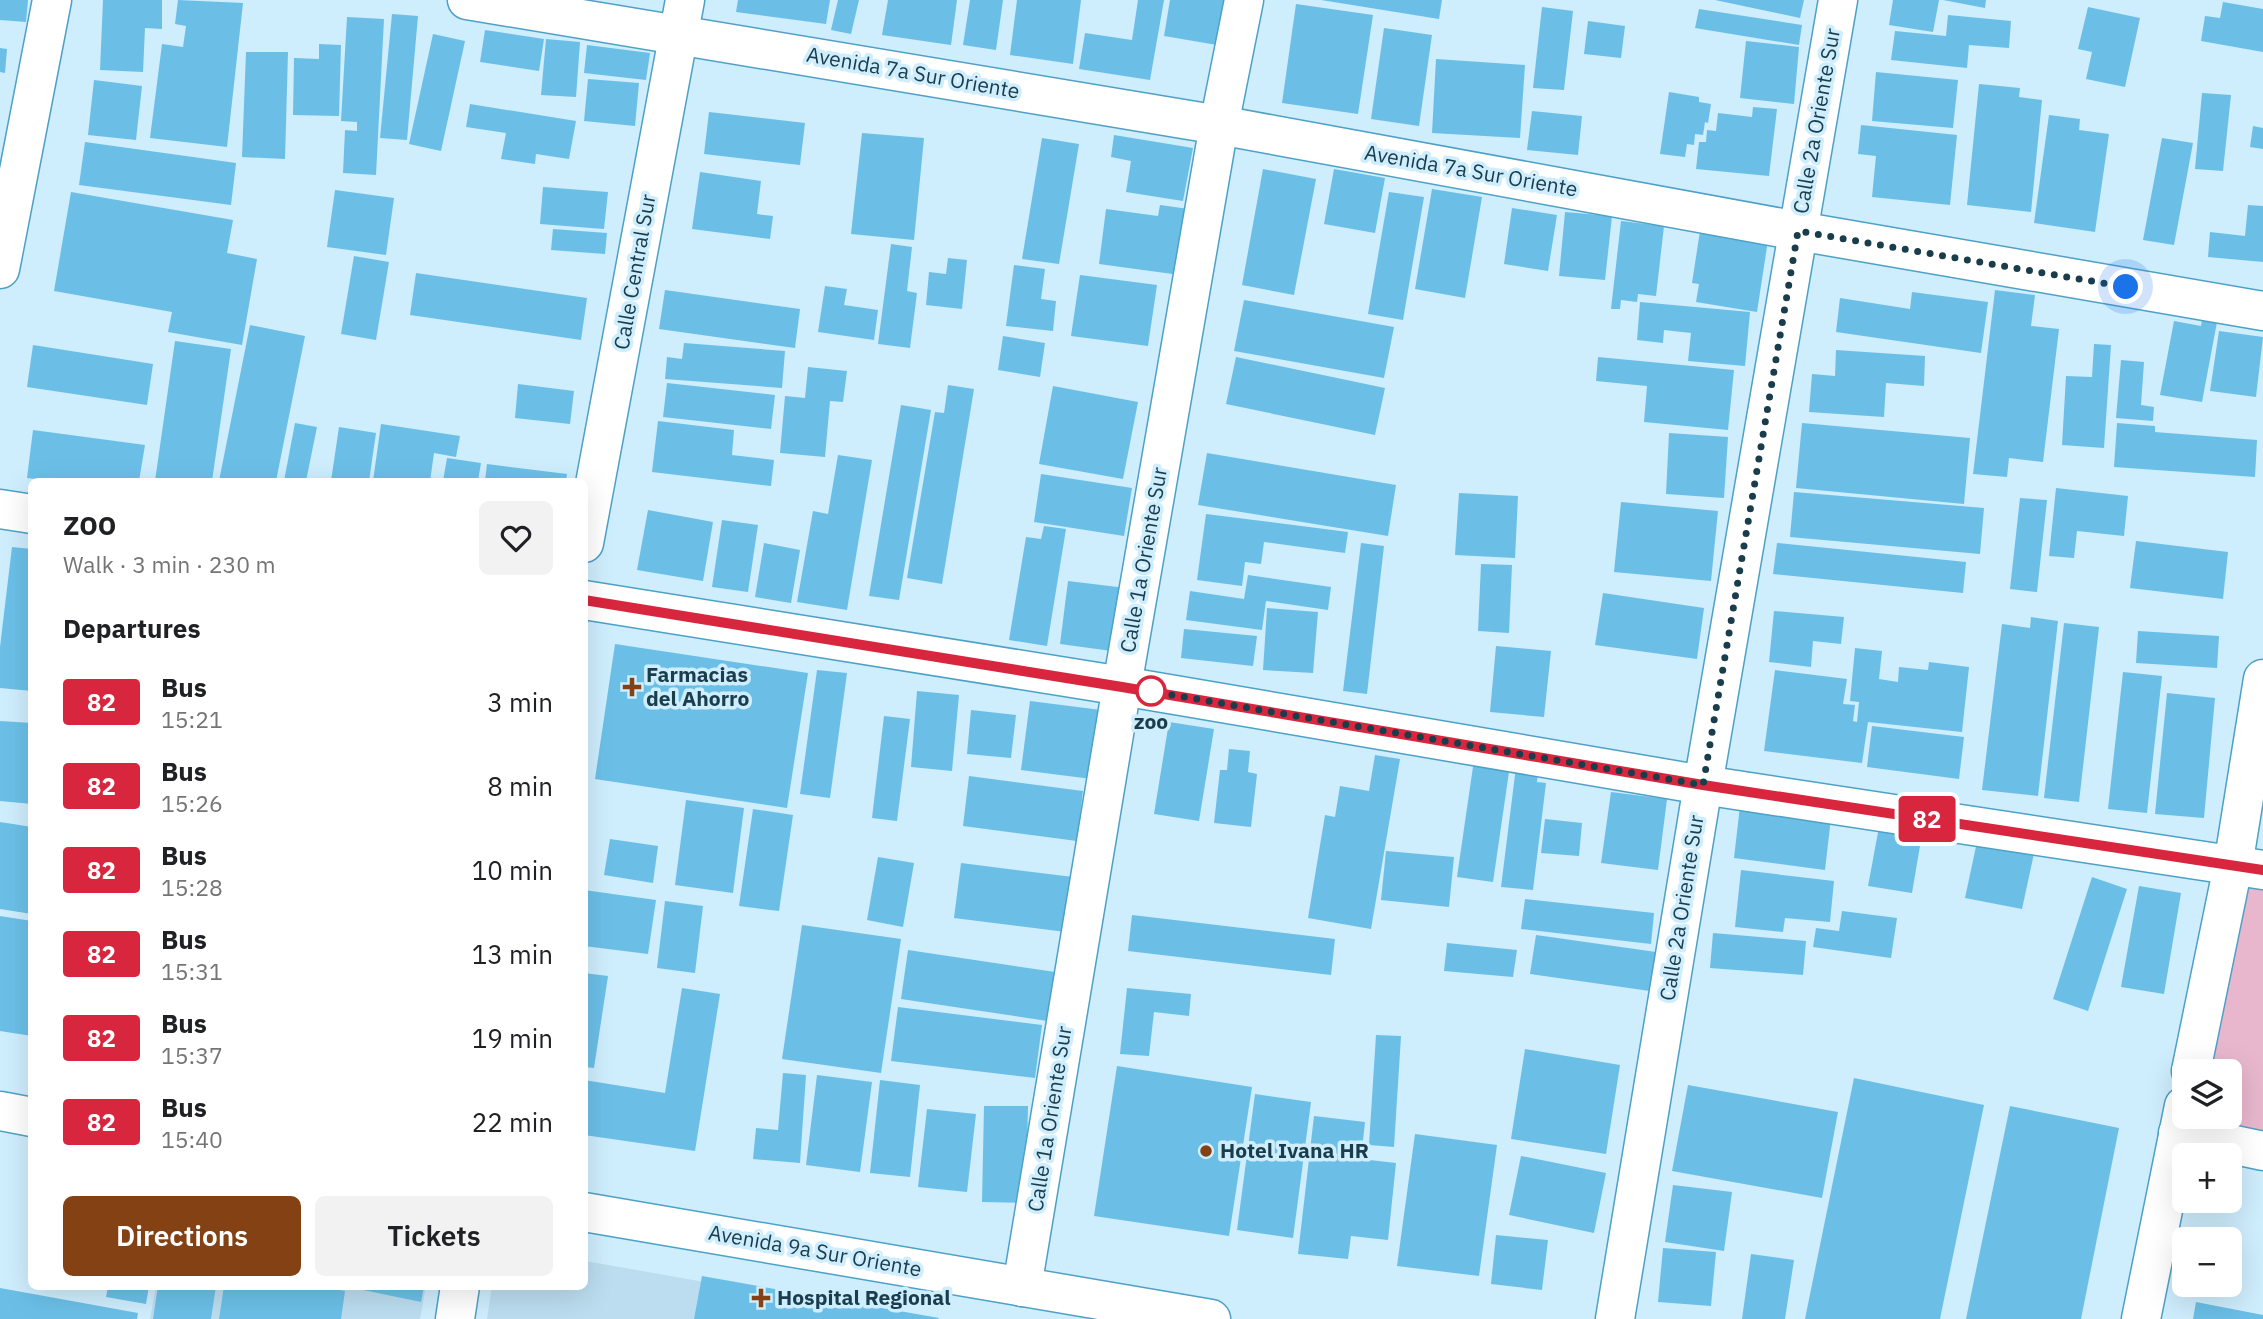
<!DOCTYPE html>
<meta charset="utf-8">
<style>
body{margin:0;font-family:"IBM Plex Sans",sans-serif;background:#f2f2f2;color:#202124;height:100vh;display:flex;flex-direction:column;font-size:26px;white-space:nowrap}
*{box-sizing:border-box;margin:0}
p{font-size:23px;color:#757577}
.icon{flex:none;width:38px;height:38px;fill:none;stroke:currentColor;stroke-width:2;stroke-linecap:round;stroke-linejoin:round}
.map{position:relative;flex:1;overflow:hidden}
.side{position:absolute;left:28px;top:478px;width:560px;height:812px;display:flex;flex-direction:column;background:#fff;border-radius:10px;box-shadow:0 7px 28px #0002}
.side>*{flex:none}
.badge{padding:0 14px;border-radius:5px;font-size:24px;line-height:46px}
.buttons{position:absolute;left:2172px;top:1059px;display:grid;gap:14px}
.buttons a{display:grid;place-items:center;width:70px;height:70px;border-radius:10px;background:#fff;box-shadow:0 7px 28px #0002;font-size:35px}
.you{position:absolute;width:35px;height:35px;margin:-18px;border:5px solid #fff;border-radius:50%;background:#1a73e8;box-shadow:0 0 0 10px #1a73e833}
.map>.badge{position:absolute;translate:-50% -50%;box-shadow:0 0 0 4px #fff}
h2{padding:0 35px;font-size:26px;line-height:63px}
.round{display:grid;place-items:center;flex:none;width:74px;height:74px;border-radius:10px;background:#f2f2f2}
.head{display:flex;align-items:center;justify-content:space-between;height:119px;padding:0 35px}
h1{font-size:33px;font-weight:600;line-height:52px}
.button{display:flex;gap:14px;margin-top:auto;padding:14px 35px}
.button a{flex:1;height:80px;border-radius:10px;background:#844113;color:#fff;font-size:28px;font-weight:600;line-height:80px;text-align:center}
.button a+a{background:#f2f2f2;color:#202124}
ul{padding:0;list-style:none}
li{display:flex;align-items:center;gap:21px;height:84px;padding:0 35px}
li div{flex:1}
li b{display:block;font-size:26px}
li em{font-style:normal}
li .badge{min-width:77px;font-weight:700;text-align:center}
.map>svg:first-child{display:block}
.built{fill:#bbddef}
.green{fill:#e8b7cd}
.building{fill:#6bbfe7}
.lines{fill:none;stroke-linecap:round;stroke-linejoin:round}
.minor-casing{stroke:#4da1c6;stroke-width:41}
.tertiary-casing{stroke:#4da1c6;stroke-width:41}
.secondary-casing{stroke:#4da1c6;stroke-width:41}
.minor{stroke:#fff;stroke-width:38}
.tertiary{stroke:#fff;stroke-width:38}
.secondary{stroke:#fff;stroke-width:38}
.line-casing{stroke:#fff;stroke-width:16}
.line{stroke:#d7263d;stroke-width:10}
.walk{stroke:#1a3d4c;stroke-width:7;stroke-dasharray:0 12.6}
.poi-dot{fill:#844113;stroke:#ceedfd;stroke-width:2.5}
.stop-dot{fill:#fff;stroke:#d7263d;stroke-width:3.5}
.labels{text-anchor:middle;stroke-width:7;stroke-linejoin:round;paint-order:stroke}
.street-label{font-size:21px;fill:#1a3d4c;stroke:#ceedfd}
.poi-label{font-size:21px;font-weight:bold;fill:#1a3d4c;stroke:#ceedfd;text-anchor:start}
.stop-label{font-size:21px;font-weight:bold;fill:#1a3d4c;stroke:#ceedfd}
</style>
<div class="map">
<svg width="2263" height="1319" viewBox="0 0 2263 1319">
<rect width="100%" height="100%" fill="#ceedfd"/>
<g class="built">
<path d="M585,1261l330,58h-428l5,-33h92z"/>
<path d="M156,1286h270l-6,33h-270z"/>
</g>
<path class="green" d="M2248,886l15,2v251l-70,-9 4,-13 33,-1v-45h-23z"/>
<g class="building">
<path d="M0,0h28l-2,22 -26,-2z"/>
<path d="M103,0h59v29l-17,-1 -2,44 -43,-2z"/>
<path d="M178,0l65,3 -16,144 -77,-9 12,-94 21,3 3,-21 -11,-2z"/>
<path d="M738,0h92l-4,24 -90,-12z"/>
<path d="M838,0h21l-8,34 -20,-4z"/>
<path d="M888,0h69l-6,45 -69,-10z"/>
<path d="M970,0h33l-7,50 -33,-5z"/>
<path d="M1017,0h64l-8,64 -63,-9z"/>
<path d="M1138,0h26l-14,80 -71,-11 6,-36 47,7z"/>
<path d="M1170,0h61l-8,46 -59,-10z"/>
<path d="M1321,0h121l-3,19z"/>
<path d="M1715,0h89l-4,18z"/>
<path d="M1893,0h46l-6,32 -44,-7z"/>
<path d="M1943,0h43l-1,8z"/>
<path d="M2223,2l40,7v43l-62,-11 4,-25 15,2z"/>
<path d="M1296,4l77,11 -15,99 -76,-11z"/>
<path d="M1542,7l31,4 -9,79 -31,-2z"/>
<path d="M2088,7l52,11 -15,69 -39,-8 6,-27 -14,-3z"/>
<path d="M1699,9l103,16 -3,20 -104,-17z"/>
<path d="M392,14l26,2 -11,124 -27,-2z"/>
<path d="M1948,15l63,6 -2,27 -40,-3 -2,23 -76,-8 4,-29 51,5z"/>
<path d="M347,17l37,2 -8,156 -33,-2 2,-43 12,1v-9l-16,-1z"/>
<path d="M1588,21l37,5 -4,32 -37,-4z"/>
<path d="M1384,28l48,7 -13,91 -48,-7z"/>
<path d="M485,30l59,9 -5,32 -59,-9z"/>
<path d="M433,34l32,7 -24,110 -32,-7z"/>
<path d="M546,39l34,3 -4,55 -35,-2z"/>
<path d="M1746,41l53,6 -5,57 -54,-6z"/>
<path d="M319,44l22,1 -2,71 -46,-1 1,-57 25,1z"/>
<path d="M587,45l63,8 -4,27 -62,-7z"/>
<path d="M0,48l7,1 -2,24 -5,-1z"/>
<path d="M246,52h42l-3,107 -43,-2z"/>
<path d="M1436,59l89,6 -5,73 -88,-5z"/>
<path d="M1876,72l82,8 -5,48 -81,-7z"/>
<path d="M588,79l51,4 -4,43 -51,-5z"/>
<path d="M94,80l48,6 -6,54 -48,-5z"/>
<path d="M1979,84l41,4 -1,9 23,3 -11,112 -64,-7z"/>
<path d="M1669,92l30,5v5l12,2 -3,19 -3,-1 -2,13 -8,-1 -1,11 -7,-1 -2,13 -25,-3z"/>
<path d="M2202,93l29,2 -8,76 -28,-2z"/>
<path d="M470,104l106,17 -7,38 -33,-5 -1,10 -34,-5 5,-26 -40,-6z"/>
<path d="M1753,107l24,2 -8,67 -73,-7 3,-27h7l1,-12 9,1 2,-18 34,4z"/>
<path d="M1532,111l50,5 -4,39 -51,-5z"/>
<path d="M709,112l96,11 -5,42 -96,-11z"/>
<path d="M2049,115l31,4 -1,11 30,4 -14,98 -61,-9z"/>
<path d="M1861,125l96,10 -7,70 -78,-8 4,-41 -18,-2z"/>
<path d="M2253,126l10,2v21l-13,-2z"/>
<path d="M862,133l62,5 -10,102 -63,-6z"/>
<path d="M1114,135l79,13 -10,53 -57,-9 5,-31 -20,-4z"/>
<path d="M1042,138l37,6 -20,120 -37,-5z"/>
<path d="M2162,138l31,5 -19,102 -31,-5z"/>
<path d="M85,142l151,21 -5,42 -152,-20z"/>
<path d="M1263,169l53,10 -22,116 -52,-10z"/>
<path d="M1334,169l51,9 -10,55 -51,-9z"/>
<path d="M700,172l61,9 -4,33 16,2 -3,23 -78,-10z"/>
<path d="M543,187l65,5 -4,37 -64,-5z"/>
<path d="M1432,189l50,8 -17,101 -50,-9z"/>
<path d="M335,190l59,8 -8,57 -59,-8z"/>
<path d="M71,192l162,28 -6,33 30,6 -15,86 -74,-13 4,-20 -118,-21z"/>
<path d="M1389,192l35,5 -21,123 -35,-6z"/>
<path d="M1160,205l29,4 -9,66 -81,-11 7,-55 52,7z"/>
<path d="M2248,205l15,1v56l-55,-5 2,-25 35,4z"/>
<path d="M1512,208l45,7 -9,56 -44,-7z"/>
<path d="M1565,212l47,4 -7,64 -46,-4z"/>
<path d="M1621,221l43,5 -8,70 -18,-2 -1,8 -16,-2 -1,9h-9z"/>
<path d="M553,229l54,4 -2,21 -54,-4z"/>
<path d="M1700,231l68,9 -11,72 -61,-10 3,-18 -7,-1z"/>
<path d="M891,244l21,3 -5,44 10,2 -7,55 -32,-4z"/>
<path d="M354,256l35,6 -13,78 -35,-6z"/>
<path d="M948,258l19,2 -5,49 -36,-4 3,-33 17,2z"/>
<path d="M1014,265l31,4 -4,30 15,2 -3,30 -47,-5z"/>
<path d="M416,273l171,25 -6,42 -171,-25z"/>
<path d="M1080,275l77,10 -9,61 -77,-10z"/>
<path d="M825,286l22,3 -3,16 34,5 -4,30 -56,-8z"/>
<path d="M665,290l135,19 -5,39 -136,-19z"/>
<path d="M1995,290l40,5 -4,31 28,3 -16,133 -34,-4 -2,19 -34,-3z"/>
<path d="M1912,292l76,10 -7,51 -145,-21 4,-34 70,11z"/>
<path d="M1244,300l150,27 -10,51 -150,-27z"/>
<path d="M1640,302l110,10 -5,54 -57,-5 3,-28 -27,-3 -1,13 -26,-3z"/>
<path d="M2202,319l15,3 -15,80 -42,-7 14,-74 27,5z"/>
<path d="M250,325l55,11 -29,145h-57z"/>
<path d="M2219,331l44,6 -7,60 -46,-6z"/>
<path d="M1003,336l42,7 -5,34 -42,-7z"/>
<path d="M175,341l56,8 -19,132h-57z"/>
<path d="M684,343l101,8 -3,37 -117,-9 2,-22 15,2z"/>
<path d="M2094,344l17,1 -7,103 -42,-3 4,-69 26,1z"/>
<path d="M33,345l120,19 -6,41 -120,-18z"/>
<path d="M1836,350l89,6 -1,30 -38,-3 -2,34 -75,-5 3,-38 23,2z"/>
<path d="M1236,357l149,31 -10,47 -149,-31z"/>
<path d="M1598,357l136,13 -6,60 -84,-8 3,-36 -51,-5z"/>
<path d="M2121,360l23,2 -3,43 13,2 -1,14 -37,-3z"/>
<path d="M808,367l39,4 -4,31 -13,-1 -5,56 -45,-4 5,-57 20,2z"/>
<path d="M667,383l108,12 -4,34 -108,-12z"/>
<path d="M518,384l56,7 -4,33 -55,-6z"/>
<path d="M948,385l26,4 -32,195 -35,-6 28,-166 9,1z"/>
<path d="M1053,386l85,16 -15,77 -84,-15z"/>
<path d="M901,405l30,5 -32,190 -30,-4z"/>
<path d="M658,421l76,9 -2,25 42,5 -3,26 -119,-14z"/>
<path d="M295,423l22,4 -11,54h-22z"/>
<path d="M1802,423l168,15 -6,66 -168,-16z"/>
<path d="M2117,423l38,3v6l102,8 -2,37 -141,-10z"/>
<path d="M381,424l79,12 -4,21 -22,-4 -4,28h-57z"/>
<path d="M339,427l37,6 -7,48h-38z"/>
<path d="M33,430l112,15 -6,36h-87l-25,-3z"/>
<path d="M1669,433l59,4 -4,61 -58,-4z"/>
<path d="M1207,453l189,32 -8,51 -190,-31z"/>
<path d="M838,455l34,5 -25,150 -50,-8 16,-91 15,3z"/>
<path d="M447,458l34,5 -3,18h-35z"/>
<path d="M487,464l80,10 -1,7h-81z"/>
<path d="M1041,474l91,14 -8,48 -90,-14z"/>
<path d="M2056,488l72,8 -4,40 -47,-5 -3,27 -25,-2z"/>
<path d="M1794,492l190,16 -4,46 -190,-17z"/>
<path d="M1459,493l59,3 -3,62 -60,-3z"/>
<path d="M2020,498l27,2 -10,92 -27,-3z"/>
<path d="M1621,502l97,9 -7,70 -97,-9z"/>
<path d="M648,510l65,12 -10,59 -66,-11z"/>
<path d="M1206,514l142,18 -3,21 -81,-11 -3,22 -16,-2 -3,24 -45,-6z"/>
<path d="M722,520l36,5 -10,67 -36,-5z"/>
<path d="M1044,526l22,3 -19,117 -38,-6 17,-103 15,2z"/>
<path d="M2136,541l92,11 -5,47 -93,-11z"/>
<path d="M764,543l36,7 -9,53 -36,-6z"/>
<path d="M1361,543l23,3 -17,148 -24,-3z"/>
<path d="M1777,543l189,19 -3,31 -190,-19z"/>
<path d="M12,547l20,2v142l-32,-3v-41z"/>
<path d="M1481,564l31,1 -3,68 -31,-2z"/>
<path d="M1248,575l83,12 -3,23 -62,-9 -4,29 -76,-10 4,-29 54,8z"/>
<path d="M1068,581l58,7 -7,64 -59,-8z"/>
<path d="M1603,593l101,15 -7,51 -102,-14z"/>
<path d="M1267,608l51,4 -5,61 -50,-3z"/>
<path d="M1774,611l70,6 -3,27 -28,-3 -2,26 -42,-5z"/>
<path d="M2031,617l27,4 -20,175 -56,-6 20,-166 28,4z"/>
<path d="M2064,623l35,4 -20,175 -35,-4z"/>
<path d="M1184,629l73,7 -4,30 -72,-8z"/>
<path d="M2138,631l81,5 -2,32 -81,-5z"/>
<path d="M615,644l193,29 -21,135 -192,-29z"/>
<path d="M1496,646l55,5 -7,66 -54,-5z"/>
<path d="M1855,648l27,3 -3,28 19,3 1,-15 29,3 1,-8 40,5 -7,65 -94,-10 -6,41 -98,-12 11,-81 72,9 -4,25 12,1 -2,16 4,1 2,-20 -9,-1z"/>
<path d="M817,670l30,3 -17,125 -30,-4z"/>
<path d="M2123,672l39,4 -15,137 -39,-4z"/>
<path d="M917,691l42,4 -7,76 -41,-4z"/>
<path d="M2167,693l48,5 -11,120 -49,-4z"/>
<path d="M1030,701l79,10 -10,69 -78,-10z"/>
<path d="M971,710l45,5 -5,43 -44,-4z"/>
<path d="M884,716l26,3 -13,102 -25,-3z"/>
<path d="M0,721l32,2v81l-32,-3z"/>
<path d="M1169,722l45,7 -15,92 -45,-7z"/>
<path d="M1872,726l92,11 -5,42 -92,-12z"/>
<path d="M1229,749l21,2 -2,21 9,2 -6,53 -37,-4 6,-53h7z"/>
<path d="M1375,755l25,4 -29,170 -63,-11 17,-103 10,2 5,-31 29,5z"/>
<path d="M1474,760l36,5 -17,117 -36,-5z"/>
<path d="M1516,767l22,3 -1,12 9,1 -13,107 -32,-3z"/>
<path d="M969,776l114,15 -6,50 -114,-15z"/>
<path d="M1611,792l56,7 -9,71 -57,-7z"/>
<path d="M686,800l58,8 -11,85 -58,-8z"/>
<path d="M1740,806l91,12 -6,52 -91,-12z"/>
<path d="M753,809l40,6 -14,96 -40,-5z"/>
<path d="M1545,819l37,4 -3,33 -38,-3z"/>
<path d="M0,822l32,5v87l-32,-5z"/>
<path d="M1879,827l43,7 -10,59 -44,-7z"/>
<path d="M1978,837l57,12 -13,60 -57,-11z"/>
<path d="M610,839l48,7 -5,37 -49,-8z"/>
<path d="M1386,851l68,6 -5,50 -68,-7z"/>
<path d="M878,857l36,6 -11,64 -36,-7z"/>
<path d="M961,863l112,14 -7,55 -112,-14z"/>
<path d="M1741,870l93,11 -4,41 -45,-4 -2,14 -48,-5z"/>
<path d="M2092,877l35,12 -39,122 -35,-12z"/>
<path d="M2139,886l42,7 -17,101 -43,-7z"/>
<path d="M584,890l72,10 -8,54 -64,-8z"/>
<path d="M1525,899l129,14 -3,31 -130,-15z"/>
<path d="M665,901l38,5 -8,67 -38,-5z"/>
<path d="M1842,911l55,7 -6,40 -78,-11 3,-19 23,3z"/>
<path d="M1132,915l203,24 -4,36 -203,-24z"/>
<path d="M0,916l32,5v115l-32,-5z"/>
<path d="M802,925l99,14 -20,134 -99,-14z"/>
<path d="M1713,933l93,8 -3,34 -93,-7z"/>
<path d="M1536,935l120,17 -6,39 -120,-17z"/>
<path d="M1447,943l70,7 -4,27 -69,-6z"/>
<path d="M908,950l154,23 -8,49 -153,-23z"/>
<path d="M584,973l24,3 -14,92 -10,-1z"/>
<path d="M682,988l38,6 -25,157 -111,-16v-55l81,13z"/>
<path d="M1127,988l64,6 -2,22 -35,-4 -5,44 -29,-2z"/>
<path d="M898,1007l144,18 -7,53 -144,-17z"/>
<path d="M1376,1035l25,1 -7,111 -25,-2z"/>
<path d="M1525,1049l95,16 -14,89 -95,-15z"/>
<path d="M1117,1066l135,21 -23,149 -135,-20z"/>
<path d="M783,1073l23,2 -6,88 -47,-4 3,-31 22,2z"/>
<path d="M817,1075l55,7 -12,90 -54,-7z"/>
<path d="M1854,1078l130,27 -44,214h-135z"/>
<path d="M880,1080l40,5 -10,92 -40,-4z"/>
<path d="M1688,1085l150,27 -16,86 -150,-27z"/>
<path d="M1255,1094l56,8 -18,136 -56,-8z"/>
<path d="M984,1106h44l-2,97 -44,-1z"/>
<path d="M2010,1106l109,22 -38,191h-115z"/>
<path d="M927,1109l49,5 -9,78 -49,-5z"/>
<path d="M1314,1116l51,6 -4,37 35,4 -8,77 -37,-4 -3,23 -50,-5z"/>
<path d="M1415,1134l82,11 -18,131 -82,-10z"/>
<path d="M1521,1156l85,17 -12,60 -85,-18z"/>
<path d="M1673,1185l59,7 -8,59 -59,-9z"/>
<path d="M1496,1235l52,5 -6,50 -51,-6z"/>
<path d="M1663,1248l53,4 -5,54 -53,-4z"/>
<path d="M1751,1254l43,6 -9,59h-43z"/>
<path d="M702,1276l237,42 -1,1h-244z"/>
<path d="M108,1286h41l-3,18 -40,-7z"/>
<path d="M158,1286h58l-5,33h-58z"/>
<path d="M224,1286h93l28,5 -4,28h-122z"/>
<path d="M344,1286h80l-3,16z"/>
<path d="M0,1288l138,25 -1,6h-137z"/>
<path d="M2196,1302l67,13v4h-70z"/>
</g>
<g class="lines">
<g class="minor-casing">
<g id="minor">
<path d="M467,0l752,125 579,106 465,80"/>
<path d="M0,509l32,5"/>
<path d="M584,600l538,86 581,99 560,85"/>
<path d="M2191,1071l42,-205 30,-187"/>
<path d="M2178,1133l85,18"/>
<path d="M1022,1287l100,-601 97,-561 25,-125"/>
<path d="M1615,1319l88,-534 135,-785"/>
<path d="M2141,1319l43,-213"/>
</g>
</g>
<g class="tertiary-casing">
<path id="tertiary" d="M455,1319l5,-33"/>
</g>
<g class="secondary-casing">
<g id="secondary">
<path d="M0,269l52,-269"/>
<path d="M584,543l101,-543"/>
<path d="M0,1111l32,6"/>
<path d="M584,1212l627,107"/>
</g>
</g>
<use href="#minor" class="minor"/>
<use href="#tertiary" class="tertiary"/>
<use href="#secondary" class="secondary"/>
</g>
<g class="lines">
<g class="line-casing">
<path id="line" d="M584,600l538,87 581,98 560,85"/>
</g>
<use href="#line" class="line"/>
<path class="walk" d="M1151,691h-2l554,94 95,-554 328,56"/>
</g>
<g class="poi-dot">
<path d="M628.5 676.5h7v7h7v7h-7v7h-7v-7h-7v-7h7z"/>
<circle cx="1206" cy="1151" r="7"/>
<path d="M757.5 1287.5h7v7h7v7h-7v7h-7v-7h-7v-7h7z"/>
</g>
<circle class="stop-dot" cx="1151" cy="691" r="14"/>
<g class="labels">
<g class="street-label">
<text transform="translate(913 73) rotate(10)" y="7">Avenida 7a Sur Oriente</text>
<text transform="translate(1817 121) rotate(-80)" y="7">Calle 2a Oriente Sur</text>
<text transform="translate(1471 171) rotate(10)" y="7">Avenida 7a Sur Oriente</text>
<text transform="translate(635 272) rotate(-80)" y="7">Calle Central Sur</text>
<text transform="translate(1144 560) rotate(-80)" y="7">Calle 1a Oriente Sur</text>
<text transform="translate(1682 908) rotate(-81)" y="7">Calle 2a Oriente Sur</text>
<text transform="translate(1050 1119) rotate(-81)" y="7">Calle 1a Oriente Sur</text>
<text transform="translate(815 1251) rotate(10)" y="7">Avenida 9a Sur Oriente</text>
</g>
<g class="poi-label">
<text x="646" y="682">Farmacias<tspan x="646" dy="24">del Ahorro</tspan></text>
<text x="1220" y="1158">Hotel Ivana HR</text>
<text x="777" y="1305">Hospital Regional</text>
</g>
<g class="stop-label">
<text x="1151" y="729">zoo</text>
</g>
</g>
</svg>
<div class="buttons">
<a><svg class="icon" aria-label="layers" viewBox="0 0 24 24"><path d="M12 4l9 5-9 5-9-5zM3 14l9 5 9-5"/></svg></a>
<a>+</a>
<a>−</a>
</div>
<div class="you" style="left:2126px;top:287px"></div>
<b class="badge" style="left:1927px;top:819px;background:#d7263d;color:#fff">82</b>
<section class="side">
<div class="head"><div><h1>zoo</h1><p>Walk · 3 min · 230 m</p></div><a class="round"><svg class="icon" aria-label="heart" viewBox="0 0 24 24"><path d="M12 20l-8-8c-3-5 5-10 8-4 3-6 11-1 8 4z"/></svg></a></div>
<h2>Departures</h2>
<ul>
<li><span class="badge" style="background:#d7263d;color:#fff">82</span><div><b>Bus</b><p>15:21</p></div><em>3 min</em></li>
<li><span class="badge" style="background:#d7263d;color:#fff">82</span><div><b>Bus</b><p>15:26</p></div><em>8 min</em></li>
<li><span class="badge" style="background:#d7263d;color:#fff">82</span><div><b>Bus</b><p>15:28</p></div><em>10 min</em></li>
<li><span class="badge" style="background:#d7263d;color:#fff">82</span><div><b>Bus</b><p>15:31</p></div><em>13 min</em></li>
<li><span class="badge" style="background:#d7263d;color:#fff">82</span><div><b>Bus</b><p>15:37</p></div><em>19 min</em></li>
<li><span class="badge" style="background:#d7263d;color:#fff">82</span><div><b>Bus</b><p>15:40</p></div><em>22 min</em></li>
</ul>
<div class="button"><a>Directions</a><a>Tickets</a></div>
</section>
</div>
